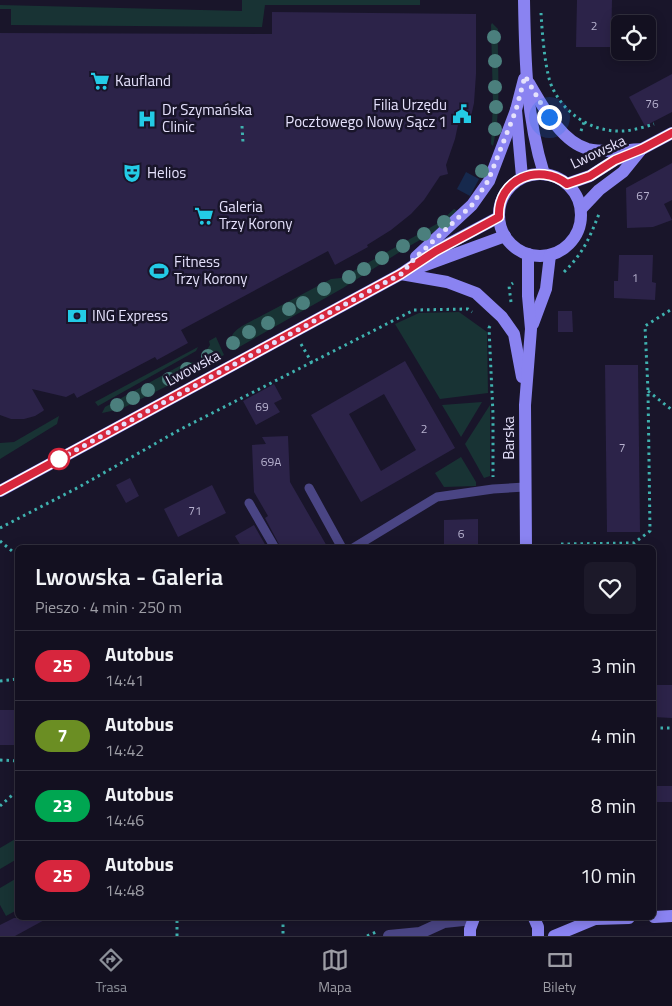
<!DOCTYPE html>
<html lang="pl">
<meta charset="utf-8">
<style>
body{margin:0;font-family:"Titillium Web",sans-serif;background:#1c1929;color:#f1f3f6;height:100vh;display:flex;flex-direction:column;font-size:19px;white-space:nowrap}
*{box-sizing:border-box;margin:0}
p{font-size:16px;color:#9d9da5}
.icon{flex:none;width:28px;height:28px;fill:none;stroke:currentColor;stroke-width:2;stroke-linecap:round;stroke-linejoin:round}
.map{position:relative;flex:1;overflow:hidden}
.details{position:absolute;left:15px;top:545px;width:641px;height:375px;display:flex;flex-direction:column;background:#131020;border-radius:8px;box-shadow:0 2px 12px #0003,0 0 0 1px #32303e}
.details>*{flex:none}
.badge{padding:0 10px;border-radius:16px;font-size:18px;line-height:32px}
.tools{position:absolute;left:611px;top:15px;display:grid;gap:10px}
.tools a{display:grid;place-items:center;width:45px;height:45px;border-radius:8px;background:#131020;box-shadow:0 2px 12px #0003,0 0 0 1px #32303e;font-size:25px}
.you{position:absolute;width:25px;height:25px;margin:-12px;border:4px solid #fff;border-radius:50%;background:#1a73e8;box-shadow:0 0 0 8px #1a73e833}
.map>.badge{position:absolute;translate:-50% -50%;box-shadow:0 0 0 2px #fff}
.round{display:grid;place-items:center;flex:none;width:52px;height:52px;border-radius:8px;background:#1c1929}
.head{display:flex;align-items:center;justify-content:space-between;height:85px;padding:0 20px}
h1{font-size:24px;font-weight:600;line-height:38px}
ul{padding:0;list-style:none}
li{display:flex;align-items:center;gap:15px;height:70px;padding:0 20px;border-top:1px solid #32303e}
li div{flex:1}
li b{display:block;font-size:19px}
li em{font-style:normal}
li .badge{min-width:55px;font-weight:700;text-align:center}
.dock{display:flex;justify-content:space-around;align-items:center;height:70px;border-top:1px solid #32303e;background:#131020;font-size:14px;color:#9d9da5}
.dock a{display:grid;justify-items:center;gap:2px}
.dock .active{color:#8c9099}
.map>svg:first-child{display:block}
.green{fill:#183334}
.water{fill:#16294d}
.building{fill:#2c2349;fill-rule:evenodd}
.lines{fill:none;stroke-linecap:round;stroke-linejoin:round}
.path{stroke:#3fb1af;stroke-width:3;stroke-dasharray:2.5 4;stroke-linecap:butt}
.lane{stroke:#4a4584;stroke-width:9}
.street{stroke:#4a4584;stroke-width:12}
.secondary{stroke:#8a83f1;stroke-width:12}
.tree{fill:#4b7f7d}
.line-casing{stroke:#fff;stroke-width:11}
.line{stroke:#d7263d;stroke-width:8}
.walk{stroke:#e5e1fc;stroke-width:5;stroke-dasharray:0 9}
.stop-dot{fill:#fff;stroke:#d7263d;stroke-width:2.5}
.labels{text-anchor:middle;stroke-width:5;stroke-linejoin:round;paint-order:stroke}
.number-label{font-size:12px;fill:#b7b2cf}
.poi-label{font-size:15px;fill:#e5e1fc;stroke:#19152a;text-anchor:start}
.street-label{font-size:15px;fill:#e5e1fc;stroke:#19152a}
</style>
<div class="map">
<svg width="672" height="936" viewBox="0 0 672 936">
<rect width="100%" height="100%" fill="#19152a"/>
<g class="green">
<path d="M242,0h178v5h-155l-3,22 -251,-2v-16h-11v-4l242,6z"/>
<path d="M492,23l6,6c-1,38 4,81 -5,117l-2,-2 2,-41 -2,-78z"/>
<path d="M454,209l4,2 -19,18 -33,19 -63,40 -109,62c-6,-13 -2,-17 8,-24l89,-47 10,-1 99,-56z"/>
<path d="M459,312l28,20 1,61 -48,6 -45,-75 24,-11z"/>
<path d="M216,337l8,18 -16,8 -3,-1 -3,-5 8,-12 -1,-4z"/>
<path d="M198,347l-2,4 -98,55 -3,-4z"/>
<path d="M195,362l6,1 2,4 -2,2 -80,40 -19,4 3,-6 80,-44z"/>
<path d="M482,402l-21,35 -19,-32z"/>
<path d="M490,405v71l-6,2 -19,-34z"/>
<path d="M59,416l-2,8 -57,35v-16l14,-1z"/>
<path d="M461,457l15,25v4l-32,1 -9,-14z"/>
<path d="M17,838v21l-17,10v-21z"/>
<path d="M17,878v32l-11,6 -6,-11v-17z"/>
</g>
<path class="water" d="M466,172l13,7 -9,17 -13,-7z"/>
<g class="building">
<path d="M577,0h35l-1,47h-35z"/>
<path d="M272,12l204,2v60l-2,29 -4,18 -11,-1 -4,19 -9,26 2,9 -8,2 -16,24 -13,14 -20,16 -24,15 1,2 -33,18 -7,-14 -147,79 7,13 -31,17 -2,-3 -78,41 -3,-5 -8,4 -34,-8 12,21 -1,1 -8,5 -11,3h-13l-11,-4v-382l272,1z"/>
<path d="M672,74v38l-27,14 -16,-29z"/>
<path d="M672,163v37l-8,4 8,16 -19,7 -26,1 -1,-40z"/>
<path d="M619,255h34l-1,27 4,1 -1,17 -41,-2v-17h4z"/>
<path d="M558,311h14l1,21h-15z"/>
<path d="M405,361l50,87 -94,54 -50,-87zM384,394l32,56 -35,21 -32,-57z"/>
<path d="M605,365h33l2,167h-33z"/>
<path d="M274,384l8,15 -8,4 6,9 -24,13 -13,-24z"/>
<path d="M288,436l2,46 38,66h-47l-16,-30 3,-2 -14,-24 -2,-47 14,-1 -4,-7z"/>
<path d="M130,478l9,18 -13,7 -10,-18z"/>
<path d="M212,485l14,28 -48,24 -14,-28z"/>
<path d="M478,519v29h-34v-28z"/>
<path d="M254,525l13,23h-25l-7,-12z"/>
<path d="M654,685h18v33l-18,-1z"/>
<rect x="0" y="710" width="18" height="35"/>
<rect x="654" y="786" width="18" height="16"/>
<path d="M14,918h34l-33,18h-15v-11z"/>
</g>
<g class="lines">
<g class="path">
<path d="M541,13c1,17 4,62 12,76 12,25 39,43 68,42 11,0 23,-4 33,-7"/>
<path d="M242,126l1,17"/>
<path d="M581,131l3,-9"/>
<path d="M564,272c20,-20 25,-33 35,-58"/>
<path d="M511,302l-2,-16 4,-3"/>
<path d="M490,326l-1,2 4,86v63"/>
<path d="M301,344l11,19"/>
<path d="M648,391l24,19"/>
<path d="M0,528l79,-41 102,-58 233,-119 54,-1 4,3"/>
<path d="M0,541l18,15"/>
<path d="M561,544l73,-1 16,-12 -2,-140 -3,-65 27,-17"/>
<path d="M0,681l18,-2"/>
<path d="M654,728h18"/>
<path d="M0,760l18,1"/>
<path d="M0,806l18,-16"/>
<path d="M283,918v18"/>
<path d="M177,936v-18"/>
<path d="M367,936l9,-4"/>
</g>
<g class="lane">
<path d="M309,488l33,60"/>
<path d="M249,503l26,45"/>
<path d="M353,548l84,-51 56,-8 32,-2"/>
</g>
<path class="street" d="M389,936l31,-3 24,-11 29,-3"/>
<g class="secondary">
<path d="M524,0c1,59 2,117 20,174"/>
<path d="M529,83c13,22 32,59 59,66 18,4 36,1 54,0"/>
<circle cx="540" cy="215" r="41"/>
<path d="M522,177l-6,-67 8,-31"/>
<path d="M567,184l23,-8 25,-16 27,-11 30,-16"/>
<path d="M581,209l18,-19 24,-18 17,-21"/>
<path d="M416,257l56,-52 17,-24 27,-71"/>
<path d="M420,267l85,-31"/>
<path d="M401,274l46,8 29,11 26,24 12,17 8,43"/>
<path d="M533,324l13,-35 4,-34"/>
<path d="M0,491l401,-217 34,-23 64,-34"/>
<path d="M526,548l-1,-143 6,-76 -3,-33v-42"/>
<path d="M654,917l18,-1"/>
<path d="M534,918l4,9v9"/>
<path d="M589,918l6,1 34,-1"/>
<path d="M470,936v-7l4,-11"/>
<path d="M554,936l41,-17"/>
</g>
</g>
<g class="tree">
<circle cx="494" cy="37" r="7"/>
<circle cx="495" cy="61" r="7"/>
<circle cx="495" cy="87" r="7"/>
<circle cx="496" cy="107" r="7"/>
<circle cx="495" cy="129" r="7"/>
<circle cx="482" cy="171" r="7"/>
<circle cx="444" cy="222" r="7"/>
<circle cx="424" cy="234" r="7"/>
<circle cx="403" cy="246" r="7"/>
<circle cx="382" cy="258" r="7"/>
<circle cx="364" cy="269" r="7"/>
<circle cx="349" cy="277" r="7"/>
<circle cx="324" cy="289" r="7"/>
<circle cx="303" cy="303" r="7"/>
<circle cx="289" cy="309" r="7"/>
<circle cx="268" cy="323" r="7"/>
<circle cx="249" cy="332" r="7"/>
<circle cx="233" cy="343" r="7"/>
<circle cx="208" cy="356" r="7"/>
<circle cx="187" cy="369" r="7"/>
<circle cx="169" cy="379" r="7"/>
<circle cx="148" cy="390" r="7"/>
<circle cx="133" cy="398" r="7"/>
<circle cx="117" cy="405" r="7"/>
</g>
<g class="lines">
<g class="line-casing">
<path id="line" d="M0,491l401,-217 35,-23 63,-34c-2,-38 40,-55 68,-33l23,-8 25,-16 27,-11 30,-16"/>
</g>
<use href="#line" class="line"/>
<path class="walk" d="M59,459l-7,4 349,-189 14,-16 57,-53 16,-24 28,-71 9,-34 24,41"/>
</g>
<defs>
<g id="supermarket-bare" transform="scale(1.5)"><path d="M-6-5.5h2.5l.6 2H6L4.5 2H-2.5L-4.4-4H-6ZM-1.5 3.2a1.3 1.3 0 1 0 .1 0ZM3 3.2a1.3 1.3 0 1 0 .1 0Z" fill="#23cbe6" stroke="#19152a" stroke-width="2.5" paint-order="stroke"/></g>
<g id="civic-bare" transform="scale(1.5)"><path d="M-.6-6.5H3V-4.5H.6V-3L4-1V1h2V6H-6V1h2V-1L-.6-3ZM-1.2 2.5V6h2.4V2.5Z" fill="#23cbe6" stroke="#19152a" stroke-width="2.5" paint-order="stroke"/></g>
<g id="hospital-bare" transform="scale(1.5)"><path d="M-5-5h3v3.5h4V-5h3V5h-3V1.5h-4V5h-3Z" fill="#23cbe6" stroke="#19152a" stroke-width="2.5" paint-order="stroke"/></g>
<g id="theatre-bare" transform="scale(1.5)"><path d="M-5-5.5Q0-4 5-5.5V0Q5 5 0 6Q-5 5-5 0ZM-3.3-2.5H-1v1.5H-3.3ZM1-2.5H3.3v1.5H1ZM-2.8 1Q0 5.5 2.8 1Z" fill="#23cbe6" stroke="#19152a" stroke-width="2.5" paint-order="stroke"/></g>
<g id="stadium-bare" transform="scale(1.5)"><path d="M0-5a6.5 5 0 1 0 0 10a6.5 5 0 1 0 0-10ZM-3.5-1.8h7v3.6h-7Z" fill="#23cbe6" stroke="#19152a" stroke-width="2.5" paint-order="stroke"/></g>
<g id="bank-bare" transform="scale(1.5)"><path d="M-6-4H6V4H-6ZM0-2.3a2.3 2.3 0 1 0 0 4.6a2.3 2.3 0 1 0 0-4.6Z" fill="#23cbe6" stroke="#19152a" stroke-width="2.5" paint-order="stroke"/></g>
</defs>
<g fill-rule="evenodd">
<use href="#supermarket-bare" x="100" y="81"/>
<use href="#civic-bare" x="462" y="114"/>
<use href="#hospital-bare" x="147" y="119"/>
<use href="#theatre-bare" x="132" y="173"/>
<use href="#supermarket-bare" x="204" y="216"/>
<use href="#stadium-bare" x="159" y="271"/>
<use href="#bank-bare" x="77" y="316"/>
</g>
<circle class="stop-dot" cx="59" cy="459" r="10"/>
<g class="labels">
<g class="number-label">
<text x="594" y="30">2</text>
<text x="652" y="108">76</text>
<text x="643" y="200">67</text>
<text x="635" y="282">1</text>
<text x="262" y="411">69</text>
<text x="424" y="433">2</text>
<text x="622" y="452">7</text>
<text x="271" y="466">69A</text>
<text x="195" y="515">71</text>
<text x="461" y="538">6</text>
</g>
<g class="poi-label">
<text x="115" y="86">Kaufland</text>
<text x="447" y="110" text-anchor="end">Filia Urzędu<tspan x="447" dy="17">Pocztowego Nowy Sącz 1</tspan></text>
<text x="162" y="115">Dr Szymańska<tspan x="162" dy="17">Clinic</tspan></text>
<text x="147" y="178">Helios</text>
<text x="219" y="212">Galeria<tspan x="219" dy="17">Trzy Korony</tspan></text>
<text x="174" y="267">Fitness<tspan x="174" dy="17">Trzy Korony</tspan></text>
<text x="92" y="321">ING Express</text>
</g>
<g class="street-label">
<text transform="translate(598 152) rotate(-25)" y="5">Lwowska</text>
<text transform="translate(193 368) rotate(-28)" y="5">Lwowska</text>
<text transform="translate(509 438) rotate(-90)" y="5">Barska</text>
</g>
</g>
</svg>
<div class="tools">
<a><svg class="icon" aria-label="locate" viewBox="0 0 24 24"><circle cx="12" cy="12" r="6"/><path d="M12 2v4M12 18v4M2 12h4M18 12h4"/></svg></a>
</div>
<div class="you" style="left:549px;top:117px"></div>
<section class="details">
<div class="head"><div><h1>Lwowska - Galeria</h1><p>Pieszo · 4 min · 250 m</p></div><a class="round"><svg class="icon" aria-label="heart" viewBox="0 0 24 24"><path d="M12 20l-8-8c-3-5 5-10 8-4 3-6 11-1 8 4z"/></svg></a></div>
<ul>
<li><span class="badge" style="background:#d7263d;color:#fff">25</span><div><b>Autobus</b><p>14:41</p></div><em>3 min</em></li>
<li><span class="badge" style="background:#6b8e23;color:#fff">7</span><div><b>Autobus</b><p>14:42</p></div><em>4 min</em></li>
<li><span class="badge" style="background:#00a651;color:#fff">23</span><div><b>Autobus</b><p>14:46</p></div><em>8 min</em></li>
<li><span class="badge" style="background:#d7263d;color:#fff">25</span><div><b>Autobus</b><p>14:48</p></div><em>10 min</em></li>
</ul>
</section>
</div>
<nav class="dock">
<a class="active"><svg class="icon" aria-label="directions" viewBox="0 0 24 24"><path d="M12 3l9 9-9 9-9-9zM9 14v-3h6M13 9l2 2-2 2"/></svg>Trasa</a>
<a><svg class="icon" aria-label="map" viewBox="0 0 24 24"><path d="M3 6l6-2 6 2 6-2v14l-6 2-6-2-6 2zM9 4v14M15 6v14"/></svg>Mapa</a>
<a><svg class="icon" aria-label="tickets" viewBox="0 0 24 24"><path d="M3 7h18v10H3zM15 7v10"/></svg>Bilety</a>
</nav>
